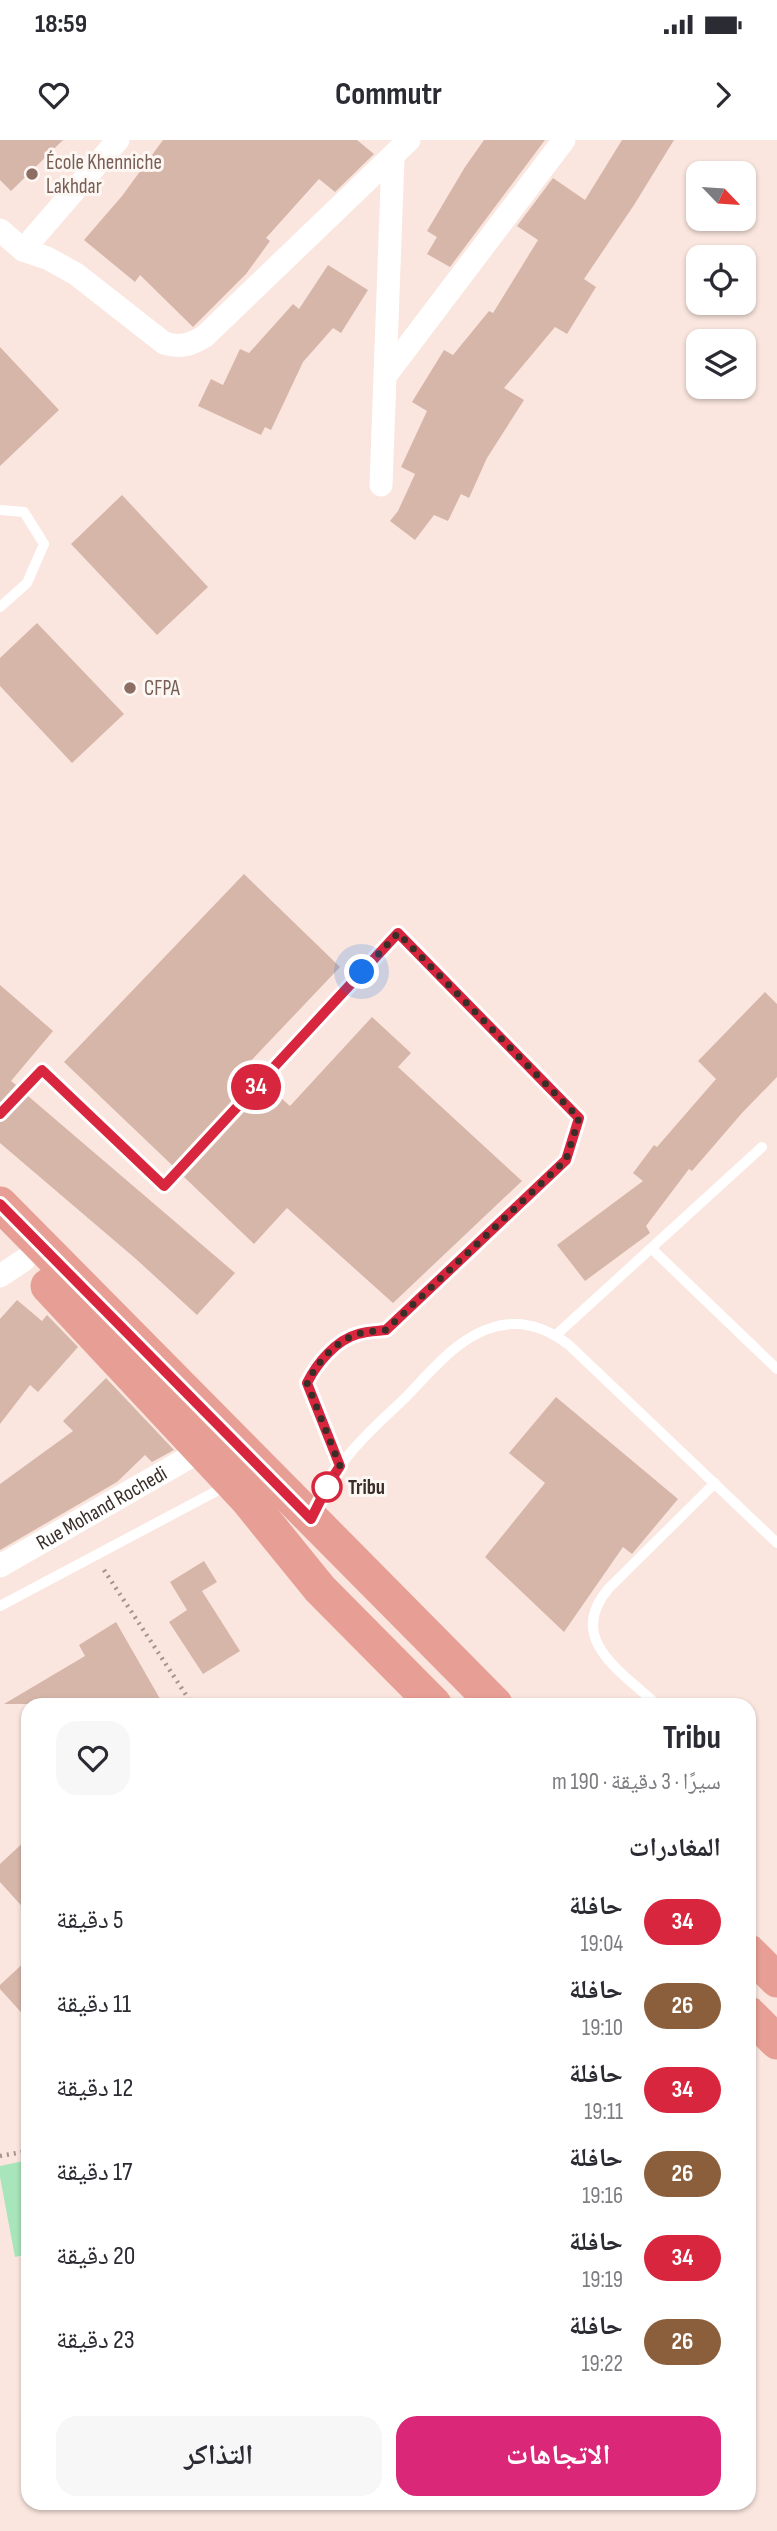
<!DOCTYPE html>
<html lang="ar">
<meta charset="utf-8">
<style>
body{margin:0;font-family:"Sofia Sans Condensed","Noto Naskh Arabic",sans-serif;background:#f7f7f7;color:#2b2b33;direction:rtl;height:100vh;display:flex;flex-direction:column;font-size:26px;white-space:nowrap}
*{box-sizing:border-box;margin:0}
p{font-size:23px;color:#7c7c81}
.icon{flex:none;width:38px;height:38px;fill:none;stroke:currentColor;stroke-width:2;stroke-linecap:round;stroke-linejoin:round}
.map{position:relative;flex:1;overflow:hidden;direction:ltr}
.sheet{position:absolute;left:21px;top:1558px;width:735px;height:812px;display:flex;flex-direction:column;background:#fff;border-radius:21px;box-shadow:0 2px 5px #0004;direction:rtl}
.sheet>*{flex:none}
.badge{padding:0 14px;border-radius:23px;font-size:24px;line-height:46px}
.needle{width:46px;rotate:115deg}
.controls{position:absolute;left:686px;top:21px;display:grid;gap:14px}
.controls a{display:grid;place-items:center;width:70px;height:70px;border-radius:14px;background:#fff;box-shadow:0 2px 5px #0004;font-size:35px}
.you{position:absolute;width:35px;height:35px;margin:-18px;border:5px solid #fff;border-radius:50%;background:#1a73e8;box-shadow:0 0 0 10px #1a73e833}
.map>.badge{position:absolute;translate:-50% -50%;box-shadow:0 0 0 4px #fff}
h2{padding:0 35px;font-size:26px;line-height:63px}
.round{display:grid;place-items:center;flex:none;width:74px;height:74px;border-radius:21px;background:#f7f7f7}
.head{display:flex;align-items:center;justify-content:space-between;height:119px;padding:0 35px}
h1{font-size:33px;font-weight:700;line-height:52px}
.cta{display:flex;gap:14px;margin-top:auto;padding:14px 35px}
.cta a{flex:1;height:80px;border-radius:21px;background:#db2777;color:#fff;font-size:28px;font-weight:700;line-height:80px;text-align:center}
.cta a+a{background:#f7f7f7;color:#2b2b33}
ul{padding:0;list-style:none}
li{display:flex;align-items:center;gap:21px;height:84px;padding:0 35px}
li div{flex:1}
li b{display:block;font-size:26px}
li em{font-style:normal}
li .badge{min-width:77px;font-weight:700;text-align:center}
.status{display:flex;justify-content:space-between;align-items:center;height:49px;padding:0 35px;background:#fff;direction:ltr}
.status svg{height:19px;fill:currentColor}
header{display:flex;justify-content:space-between;align-items:center;height:91px;padding:0 35px;background:#fff;font-size:32px;font-weight:700}
.map>svg:first-child{display:block}
.green{fill:#a8e5ba}
.building{fill:#d7b6aa}
.lines{fill:none;stroke-linecap:round;stroke-linejoin:round}
.path{stroke:#a4948d;stroke-width:4.5;stroke-dasharray:2 5;stroke-linecap:butt}
.lane{stroke:#fff;stroke-width:10}
.street{stroke:#fff;stroke-width:23}
.primary{stroke:#e79e94;stroke-width:35}
.line-casing{stroke:#fff;stroke-width:16}
.line{stroke:#d7263d;stroke-width:10}
.walk{stroke:#3a2e28;stroke-width:7;stroke-dasharray:0 12.6}
.education-dot{fill:#8d6e63;stroke:#fdf7f4;stroke-width:2.5}
.stop-dot{fill:#fff;stroke:#d7263d;stroke-width:3.5}
.labels{text-anchor:middle;stroke-width:6;stroke-linejoin:round;paint-order:stroke}
.education-label{font-size:21px;fill:#785e54;stroke:#fdf7f4;text-anchor:start}
.stop-label{font-size:21px;font-weight:bold;fill:#3a2e28;stroke:#fdf7f4;text-anchor:start}
.street-label{font-size:21px;fill:#3a2e28;stroke:#fdf7f4}
</style>
<div class="status"><b>18:59</b><svg viewBox="0 0 49 12"><path d="M0 12V9h3v3zM5 12V6h3v6zM10 12V3h3v9zM15 12V0h3v12zM26 1h20v11H26zM47 4h2v5h-2z"/></svg></div>
<header><svg class="icon" aria-label="forward" viewBox="0 0 24 24"><path d="M9 5l7 7-7 7"/></svg>Commutr<svg class="icon" aria-label="heart" viewBox="0 0 24 24"><path d="M12 20l-8-8c-3-5 5-10 8-4 3-6 11-1 8 4z"/></svg></header>
<div class="map">
<svg width="777" height="2391" viewBox="0 0 777 2391">
<rect width="100%" height="100%" fill="#fae6de"/>
<path class="green" d="M28,2020v94l-13,3 -15,-80v-11z"/>
<g class="building">
<path d="M0,0h63l-52,51 -11,-11z"/>
<path d="M163,0h194l17,14 -39,38 -16,-13 -53,59 4,3 -24,33 -53,53 -53,-52 -5,7 -51,-42 38,-44z"/>
<path d="M484,0h61l-95,127 -23,-13 10,-17 -10,-6 38,-64z"/>
<path d="M622,0h52l-40,65 -50,74 12,8 -29,47 -12,-7 -51,61 20,12 -37,58 -18,40 -8,-4 -13,27 -14,-6 -19,25 -25,-19 8,-10 17,-37 -14,-7 26,-56 -15,-9 32,-52 9,5 36,-44 4,2 45,-73 -21,-14 36,-48 32,22z"/>
<path d="M328,125l40,25 -27,43 -8,-5 -30,34 -32,68 -6,-3 -4,8 -63,-29 13,-27 12,6 17,-36 9,4 44,-49 6,5z"/>
<path d="M0,207l59,63 -59,56z"/>
<path d="M122,355l86,92 -51,48 -86,-91z"/>
<path d="M37,483l87,91 -52,49 -72,-77v-28z"/>
<path d="M244,734l96,93 -94,99 10,10 -83,90 -109,-104z"/>
<path d="M0,845l53,46 -42,50 5,4 -16,18z"/>
<path d="M765,852l12,12v73l-35,36 -50,58 -3,-2 -43,57 4,7 -65,48 -28,-36 86,-64 -10,-8 21,-28 3,2 59,-68 -18,-18z"/>
<path d="M372,877l39,36 -13,14 124,114 -129,122 -106,-95 -33,36 -70,-67 84,-91 22,20z"/>
<path d="M28,956l207,177 -38,42 -61,-56 -136,-116v-21l6,-3z"/>
<path d="M17,1160l25,21 5,-6 31,32 -40,45 -8,-7 -30,39v-105z"/>
<path d="M106,1238l68,72 -22,12 -7,-7 -28,27 -117,68v-66l73,-53 -10,-10z"/>
<path d="M556,1257l122,102 -46,55 -9,-7 -59,85 -79,-75 60,-74 -36,-30z"/>
<path d="M204,1421l13,21 -15,9 38,60 -37,23 -34,-52 18,-12 -17,-28z"/>
<path d="M116,1482l47,82h-159l81,-48 -6,-11z"/>
<path d="M28,1698v75l-28,-31v-18z"/>
<path d="M28,1819v61l-28,-31v-4z"/>
</g>
<g class="lines">
<g class="path">
<path d="M104,1430l88,134"/>
<path d="M0,2016l28,-5"/>
</g>
<g class="lane">
<path d="M0,370l24,2 20,32 -17,39 -27,24"/>
<path d="M0,974l42,-44 123,116 233,-253 181,185 -13,42 -180,170c-9,1 -19,1 -28,4 -22,6 -41,29 -51,49l33,83"/>
<path d="M652,1109l125,120"/>
<path d="M556,1195l206,-188"/>
<path d="M314,1372c7,-16 15,-32 26,-46 18,-25 41,-45 63,-66 26,-26 54,-63 91,-73 27,-8 53,1 75,18l208,198"/>
<path d="M0,1466l226,-120"/>
<path d="M656,1564c-35,-33 -91,-65 -47,-116l106,-105"/>
</g>
<g class="street">
<path d="M0,90l23,20 24,8 29,16 88,69c16,5 27,2 41,-7l204,-196"/>
<path d="M23,110l95,-110"/>
<path d="M386,235l178,-235"/>
<path d="M381,345l12,-327"/>
<path d="M0,1136l24,-16"/>
<path id="s1" d="M0,1426l202,-116"/>
</g>
<g class="primary">
<path d="M0,1064l495,500"/>
<path d="M48,1146l199,213 73,90 114,115"/>
<path d="M749,1812l28,28"/>
<path d="M749,1874l28,28"/>
</g>
</g>
<g class="lines">
<g class="line-casing">
<path id="line" d="M0,974l42,-44 122,116 234,-253 181,185 -13,42 -180,170c-9,1 -19,1 -28,4 -22,6 -41,29 -51,49l33,83 -11,17 -18,36 -311,-315"/>
</g>
<use href="#line" class="line"/>
<path class="walk" d="M327,1347l13,-21 -33,-83c10,-20 29,-43 51,-49 9,-3 19,-3 28,-4l180,-170 13,-42 -181,-185 -36,39"/>
</g>
<g class="education-dot">
<circle cx="32" cy="34" r="7"/>
<circle cx="130" cy="548" r="7"/>
</g>
<circle class="stop-dot" cx="327" cy="1347" r="14"/>
<g class="labels">
<g class="education-label">
<text x="46" y="29">École Khenniche<tspan x="46" dy="24">Lakhdar</tspan></text>
<text x="144" y="555">CFPA</text>
</g>
<g class="stop-label">
<text x="348" y="1354">Tribu</text>
</g>
<g class="street-label">
<text dy="7" stroke="none"><textPath href="#s1" startOffset="117">Rue Mohand Rochedi</textPath></text>
</g>
</g>
</svg>
<div class="controls">
<a><svg class="needle" viewBox="-14 -14 28 28"><path d="M0-13l5 13h-10z" fill="#e53935"/><path d="M0 13l5-13h-10z" fill="#7c7c81"/></svg></a>
<a><svg class="icon" aria-label="locate" viewBox="0 0 24 24"><circle cx="12" cy="12" r="6"/><path d="M12 2v4M12 18v4M2 12h4M18 12h4"/></svg></a>
<a><svg class="icon" aria-label="layers" viewBox="0 0 24 24"><path d="M12 4l9 5-9 5-9-5zM3 14l9 5 9-5"/></svg></a>
</div>
<div class="you" style="left:362px;top:832px"></div>
<b class="badge" style="left:256px;top:947px;background:#d7263d;color:#fff">34</b>
<section class="sheet">
<div class="head"><div><h1>Tribu</h1><p>سيرًا · 3 دقيقة · 190 m</p></div><a class="round"><svg class="icon" aria-label="heart" viewBox="0 0 24 24"><path d="M12 20l-8-8c-3-5 5-10 8-4 3-6 11-1 8 4z"/></svg></a></div>
<h2>المغادرات</h2>
<ul>
<li><span class="badge" style="background:#d7263d;color:#fff">34</span><div><b>حافلة</b><p>19:04</p></div><em>5 دقيقة</em></li>
<li><span class="badge" style="background:#8b5e3c;color:#fff">26</span><div><b>حافلة</b><p>19:10</p></div><em>11 دقيقة</em></li>
<li><span class="badge" style="background:#d7263d;color:#fff">34</span><div><b>حافلة</b><p>19:11</p></div><em>12 دقيقة</em></li>
<li><span class="badge" style="background:#8b5e3c;color:#fff">26</span><div><b>حافلة</b><p>19:16</p></div><em>17 دقيقة</em></li>
<li><span class="badge" style="background:#d7263d;color:#fff">34</span><div><b>حافلة</b><p>19:19</p></div><em>20 دقيقة</em></li>
<li><span class="badge" style="background:#8b5e3c;color:#fff">26</span><div><b>حافلة</b><p>19:22</p></div><em>23 دقيقة</em></li>
</ul>
<div class="cta"><a>الاتجاهات</a><a>التذاكر</a></div>
</section>
</div>
